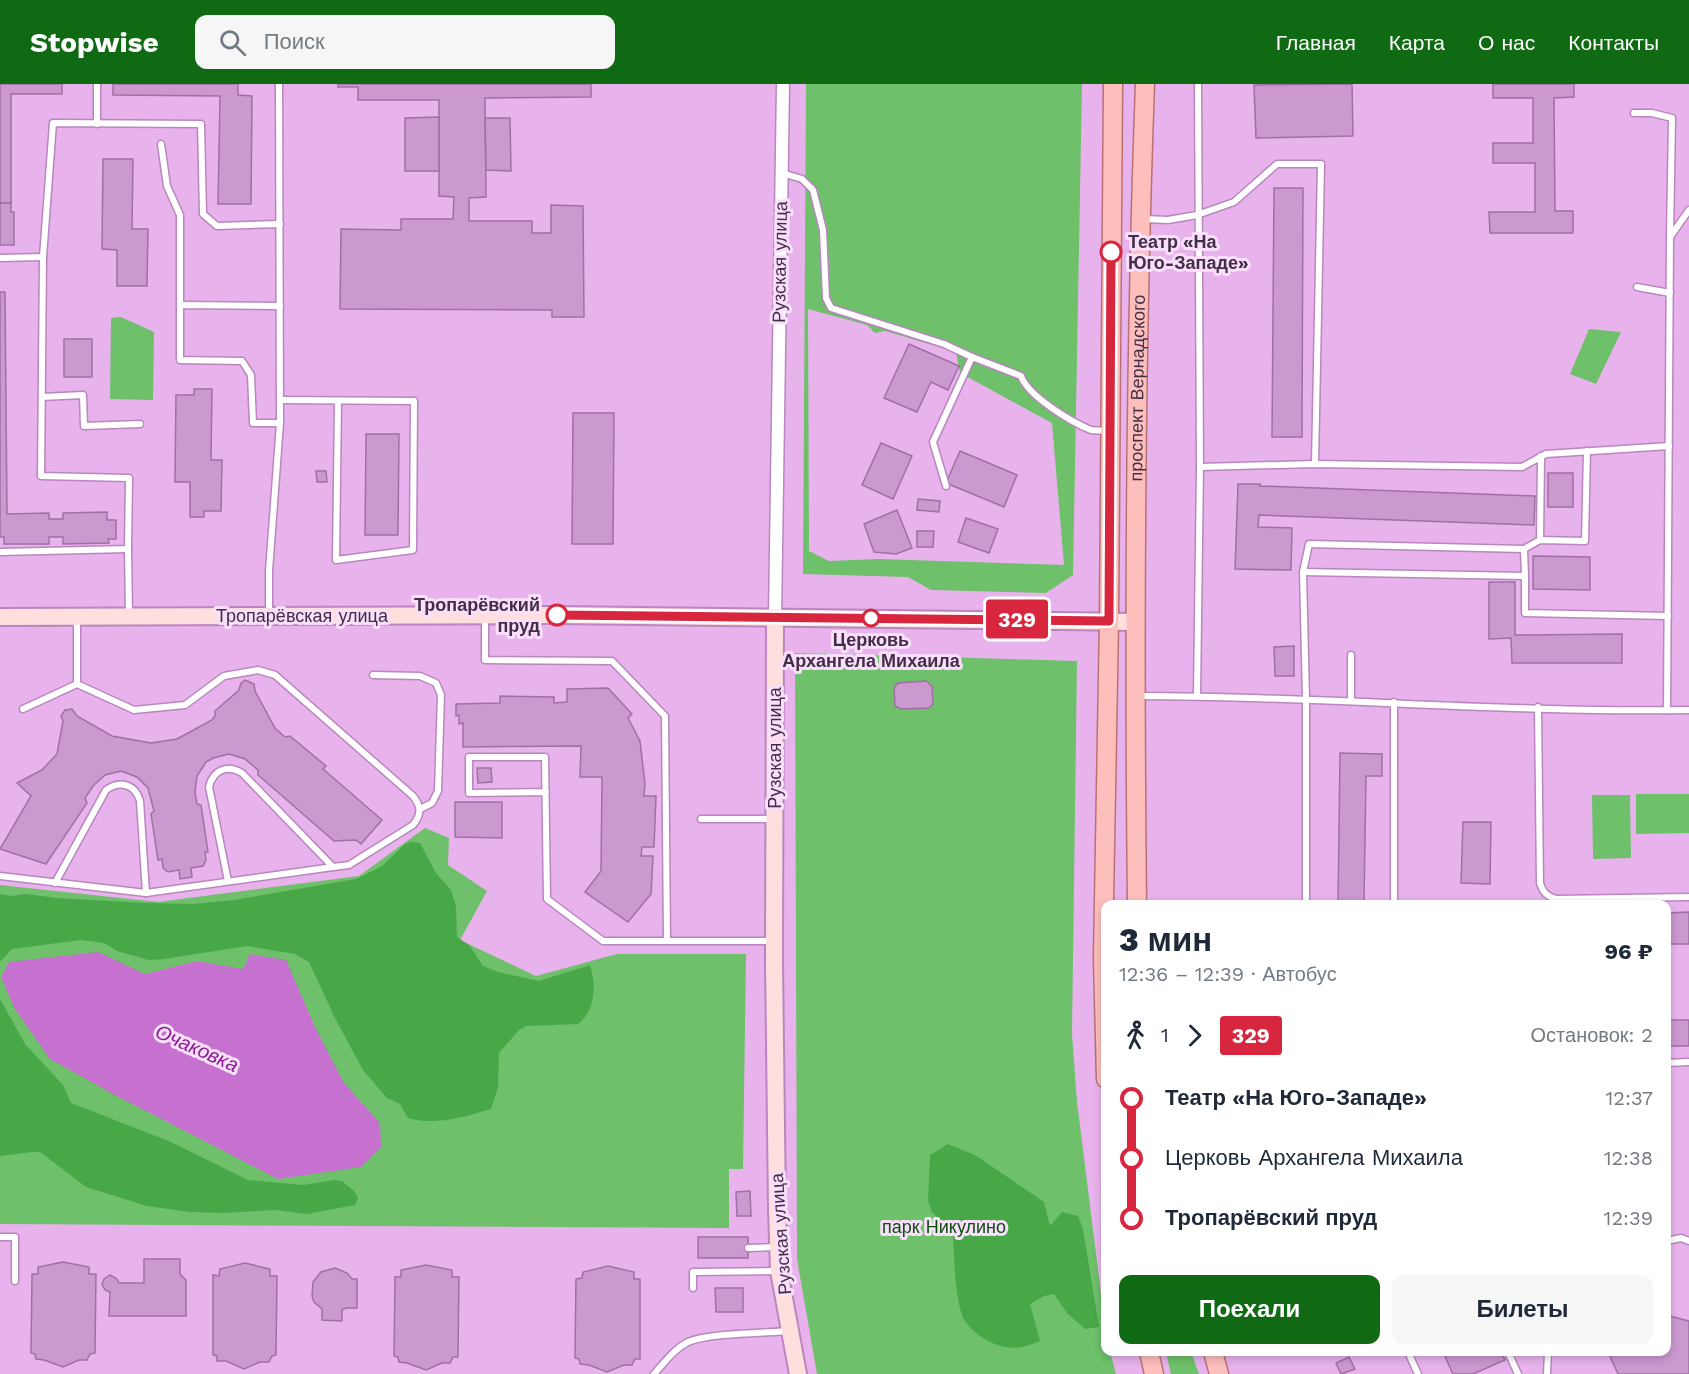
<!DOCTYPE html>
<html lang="ru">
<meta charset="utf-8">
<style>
body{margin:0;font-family:"Work Sans",sans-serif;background:#f6f6f7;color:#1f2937;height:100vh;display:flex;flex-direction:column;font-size:22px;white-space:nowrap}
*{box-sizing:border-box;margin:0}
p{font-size:20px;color:#747a83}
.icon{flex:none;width:33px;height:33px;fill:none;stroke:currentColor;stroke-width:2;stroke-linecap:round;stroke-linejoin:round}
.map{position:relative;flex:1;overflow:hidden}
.sheet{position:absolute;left:1101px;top:816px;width:570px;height:456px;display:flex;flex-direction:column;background:#fff;border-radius:12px;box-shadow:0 3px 9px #0003}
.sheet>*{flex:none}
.badge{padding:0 12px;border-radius:4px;font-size:21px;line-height:39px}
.map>.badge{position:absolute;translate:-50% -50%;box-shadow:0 0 0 3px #fff}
.legs{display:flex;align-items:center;gap:9px;height:66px;padding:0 18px;font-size:20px}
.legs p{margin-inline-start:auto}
.headline{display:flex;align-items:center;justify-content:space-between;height:102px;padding:0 18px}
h1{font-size:33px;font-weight:800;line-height:45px}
.action{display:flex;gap:12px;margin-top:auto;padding:12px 18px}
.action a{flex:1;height:69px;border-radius:12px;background:#106a14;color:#fff;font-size:24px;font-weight:800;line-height:69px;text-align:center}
.action a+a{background:#f6f6f7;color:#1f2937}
ul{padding:0 18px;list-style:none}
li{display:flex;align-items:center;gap:21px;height:60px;font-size:22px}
li i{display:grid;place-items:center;width:9px;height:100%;margin:0 8px;background:currentColor}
li i::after{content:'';width:15px;height:15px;margin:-8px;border:4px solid;border-radius:50%;background:#fff}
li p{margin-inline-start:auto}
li:first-child i{background:linear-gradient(#0000 50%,currentColor 0)}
li:last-child i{background:linear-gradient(currentColor 50%,#0000 0)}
header{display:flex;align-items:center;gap:36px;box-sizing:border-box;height:84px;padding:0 30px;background:#106a14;color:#fff}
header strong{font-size:28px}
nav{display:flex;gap:33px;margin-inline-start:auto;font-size:21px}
.search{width:420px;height:54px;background:#f6f6f7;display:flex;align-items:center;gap:15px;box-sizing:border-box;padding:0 21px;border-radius:12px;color:#747a83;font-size:22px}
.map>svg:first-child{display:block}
.green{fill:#6ec06a;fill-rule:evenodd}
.forest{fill:#48a847}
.water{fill:#c671d0}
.building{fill:#cb98d0;stroke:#a06fa5;stroke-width:1.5}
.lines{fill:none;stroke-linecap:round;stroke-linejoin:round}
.lane-casing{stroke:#b986be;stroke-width:9}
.street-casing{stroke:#b986be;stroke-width:15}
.secondary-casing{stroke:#b986be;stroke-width:20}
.primary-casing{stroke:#bb7076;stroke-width:21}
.lane{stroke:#fff;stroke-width:6}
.street{stroke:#fff;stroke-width:12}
.secondary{stroke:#fedfde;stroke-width:16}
.primary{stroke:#fdbfbc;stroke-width:18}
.line-1-casing{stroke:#fff;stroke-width:14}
.line-1{stroke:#d7263d;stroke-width:9}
.stop-1-dot{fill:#fff;stroke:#d7263d;stroke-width:3}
.labels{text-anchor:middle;stroke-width:6;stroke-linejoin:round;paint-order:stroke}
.stop-label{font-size:18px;font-weight:bold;fill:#432e46;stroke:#fadffc;text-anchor:start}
.street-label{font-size:18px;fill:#432e46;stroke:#fadffc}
.park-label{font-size:18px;fill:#094e0c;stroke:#fadffc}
.water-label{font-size:20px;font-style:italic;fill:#871c94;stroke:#fadffc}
</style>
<header>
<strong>Stopwise</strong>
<div class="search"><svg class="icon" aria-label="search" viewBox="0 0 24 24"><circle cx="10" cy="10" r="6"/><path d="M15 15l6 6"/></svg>Поиск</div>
<nav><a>Главная</a><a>Карта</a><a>О нас</a><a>Контакты</a></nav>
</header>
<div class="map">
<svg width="1689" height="1290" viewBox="0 0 1689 1290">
<rect width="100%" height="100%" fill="#e8b3ed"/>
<g class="green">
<path d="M806,0h276l-9,491 -27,18 -115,-3 -23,-13 -105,-3zM808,225l59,16 8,8 10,-2 71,21 4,21 92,50 12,142 -185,-6 -50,2 -20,-10z"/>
<path d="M121,233l33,15 -1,68 -43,-1 1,-81z"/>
<path d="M1589,245l32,3 -25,52 -26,-10z"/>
<path d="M795,569l282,8 -5,373 5,68 28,224 1,26h4l6,22h-299l-20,-115z"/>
<path d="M1636,710h53v39l-53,1z"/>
<path d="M1592,711h38l1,63 -38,1z"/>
<path d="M425,744l24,10 -1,27 39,26 -27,49 76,36 81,-22h129l-3,215h-14v59l-729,-4v-339l158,17 201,-26z"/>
<path d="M1166,1268h25l8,22h-28z"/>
</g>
<g class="forest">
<path d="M412,758l8,1 16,30 15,17 5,16 1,31 13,9 13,20 15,6 41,9 51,-16c6,20 6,45 -12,59l-52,2 -7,4 -20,23 -1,34 -7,22c-27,8 -55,17 -83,9l-8,-14 -13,-6 -24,-28 -28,-52 -26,-56 -14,-8 -48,-8 -83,13 -15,1 -32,-9 -13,-8 -23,-3 -69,9 -12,13v-68l11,2 16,-2 30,4 89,5 48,1 40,-4 122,-21 26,-13 23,-22z"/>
<path d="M0,915l25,45 38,41 8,18 100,39 77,38 55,5 31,-5 8,1 12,10 4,7 -3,7 -48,9 -32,-4 -51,3 -34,-1 -43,-6 -61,-19 -46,-35h-8l-32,4z"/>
<path d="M948,1060l27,11 69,47 6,24 12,-14 16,4 5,13 16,98 -14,2 -18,-16 -13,-19 -10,2 -14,8 10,37c-6,2 -12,5 -18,6 -21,4 -45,-9 -57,-26 -10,-15 -11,-67 -12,-87l-21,-22 -4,-11 2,-46z"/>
</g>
<path class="water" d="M98,868l47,22 52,-13 46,8 7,-15 36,6 30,69 28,54 36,40 1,24 -20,20 -83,12 -165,-85 -63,-35 -35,-50 -14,-32 8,-15z"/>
<g class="building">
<path d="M0,0h62v10h-51v109h-11z"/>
<path d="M113,0h125v11l14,1 -1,108h-33l2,-108 -107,-1z"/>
<path d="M338,0h253v13l-106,1 1,99 -17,1v23h63v12h19v-28l32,1 1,111h-32v-7l-212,-1 1,-80 60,1v-11h52l1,-22 -15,-1v-96h-81v-13h-20z"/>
<path d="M1352,0l1,52 -97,2 -2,-53z"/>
<path d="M1493,0h81v13l-20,1 1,113h18v22h-83l-1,-21h46v-49h-42v-20h40v-45h-40z"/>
<path d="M439,33v54h-34v-53z"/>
<path d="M485,34h25l1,53 -25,-1z"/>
<path d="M103,75h30l-1,70h16l-1,57h-30v-36l-15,-1z"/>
<path d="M1274,104h29l-1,249h-30z"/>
<path d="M0,119h11v9h3v33h-14z"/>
<path d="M0,208h5l2,222 42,-1v6h14v-6l44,-1v8h9v19h-8l1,4 -46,1v-7h-14v7h-45v-7h-4z"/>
<rect x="64" y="255" width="28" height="38"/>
<path d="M909,260l50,22 -11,24 -17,-8 -14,30 -33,-14z"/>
<path d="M194,305h18l-1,71h11l-1,51h-17v6h-14v-35h-15l1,-87h18z"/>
<path d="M573,329h41l-1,131h-41z"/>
<path d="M366,350h33l-1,101h-33z"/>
<path d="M881,359l31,13 -19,43 -31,-14z"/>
<path d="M960,367l57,24 -13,32 -58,-24z"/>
<path d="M316,387h10l1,11h-10z"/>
<rect x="1548" y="389" width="25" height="34"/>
<path d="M1238,400h22v2l275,10 -1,29 -275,-10 -1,12 34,1 -1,42 -56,-1z"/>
<path d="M918,415l22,2 -1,11 -22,-2z"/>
<path d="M897,426l15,38 -16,6 -22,-2 -10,-28z"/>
<path d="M966,434l32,11 -9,24 -31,-11z"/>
<path d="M917,447h17l-1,16h-16z"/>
<path d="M1533,472l57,1v33l-57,-1z"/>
<path d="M1489,498h26v53l107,-1v29h-110l-1,-25 -22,1z"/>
<path d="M1294,562v30h-19l-1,-29z"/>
<path d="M245,596l9,4 1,7 20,37 10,9 5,-1 36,30 -3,3 59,51 -21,24 -5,-4 -22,1 -76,-66v-5l-6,-5 -7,-6 -16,-5 -16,4 -7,4 -9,14 -2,16 2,12 4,1 7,47h-3l1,8 -3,6 -12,2 1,9 -12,2 -1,-9 -11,2 -5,-4 -1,-9 -4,1 -7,-46 3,-3 -6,-23 -11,-11 -16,-6 -16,4 -12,11 -8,12 2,5 -41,61 -46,-15 31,-53 -14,-13 25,-13 15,-16 6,-33 -2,-5 4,-6 7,-1 5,7 35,20 39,7 26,-4 35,-19 3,-4v-5l24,-21 2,-7z"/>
<path d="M926,597l6,5 1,18 -4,4 -28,1 -6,-3 -1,-18 4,-5z"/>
<path d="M608,604l24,26 -4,4 12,23 5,43 -1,12h12l-2,51h-12l-1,9h12l-2,38 -23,28 -43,-30 16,-21 1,-94h-22l1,-31 -118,1v-24l-4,1v-9l-3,1v-12l44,-1v-7l54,1v6l13,-1v-13z"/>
<path d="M1340,669l42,1v22h-16l-2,128h-26z"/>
<path d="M477,684h14l1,14 -14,1z"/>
<path d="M455,718h47v36l-47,-1z"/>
<path d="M1463,738h28l-1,62 -29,-1z"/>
<path d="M1689,828v32h-23v-31z"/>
<rect x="1666" y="936" width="23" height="26"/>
<path d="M750,1107l1,25h-14l-1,-24z"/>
<rect x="698" y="1153" width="50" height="21"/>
<path d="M144,1175h36v15l6,6v36h-77l1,-24 -5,-2 -3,-6 2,-5 6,-4 7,4 2,4h25z"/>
<path d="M63,1178l26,5v7h7l-1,79 -5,1 -3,6h-8l-16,7 -19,-7 -8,-1 -1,-5 -4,-1 1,-79h6v-7z"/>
<path d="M245,1179l25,6v7h7l-1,79 -4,1 -3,6h-9l-16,7 -18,-8h-9v-5l-4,-1v-80l6,1 1,-7z"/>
<path d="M426,1181l26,5v7h7l-1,80h-5l-3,6h-8l-16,7 -19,-7 -8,-1 -1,-5 -4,-1 1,-79h6v-7z"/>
<path d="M608,1182l26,6v7h6v80h-5l-3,6h-8l-17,7 -18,-7 -9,-1 -1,-5 -4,-1 1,-79 6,-1 1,-6z"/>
<path d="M335,1184l12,5 5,6h5v29h-11l-4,2v11l-20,-1v-11l-8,-7 -2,-6 1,-14 8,-10z"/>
<path d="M715,1204h28v24h-27z"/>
<path d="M1666,1231l23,6v53h-71l-10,-22h58z"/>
<path d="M1443,1268h58l4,8 -32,14h-20z"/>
<path d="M1349,1273l6,12 -14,5 -5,-11z"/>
</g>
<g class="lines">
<g class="lane-casing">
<g id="lane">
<path d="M1634,29h18l20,5 -2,119"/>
<path d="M97,40v-40"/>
<path d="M161,60l6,42 13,29v90"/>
<path d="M782,89l20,6 11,11 10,40 3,68 5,10 113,36 28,13"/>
<path d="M1144,135l24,1 29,-5 37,-13 43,-38h44l-6,300"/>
<path d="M0,174l43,-1"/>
<path d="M1637,203l33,6"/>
<path d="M280,222l-100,-1v55l62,1 9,14 2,48h27"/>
<path d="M42,313l41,-2 1,31 56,-2"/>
<path d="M280,316l134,1 -1,149 -77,10 2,-159"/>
<path d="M1200,383l115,-3 207,3 24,-13 123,-8"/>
<path d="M946,402l-13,-44 39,-85 49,19c7,20 50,46 70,54 5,1 13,0 19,0"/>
<path d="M1540,456l1,-84"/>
<path d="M128,465l1,65"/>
<path d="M0,468l128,-3 1,-71 -88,-2 2,-219 10,-134 148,1 2,90 14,12 63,-2"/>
<path d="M1303,488l222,4 -1,-27"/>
<path d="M1525,492v37l143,3"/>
<path d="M269,530v-43l11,-148 -1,-339"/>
<path d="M485,532v44l127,1 53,55 2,225"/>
<path d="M1351,571v46"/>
<path d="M373,591l47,1 16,7 5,12 -3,96 -6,12 -12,6"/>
<path d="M1197,611l3,-228 -2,-383"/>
<path d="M1138,612c184,0 367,17 551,14"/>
<path d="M1394,618v202"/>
<path d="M1538,623l2,176c3,10 7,13 16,16l133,-2"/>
<path d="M23,625l54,-25v-66"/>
<path d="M1667,626l3,-473 19,-27"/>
<path d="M546,708l-77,1v-36h76l2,142 56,42h170"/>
<path d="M701,735h71"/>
<path d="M0,792l146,17 187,-26 16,-2 64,-40c8,-10 9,-18 0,-29l-138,-121 -17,-5 -34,6 -39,29 -51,5 -57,-26"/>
<path d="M228,797l-19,-94c4,-17 18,-23 33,-14l91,94"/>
<path d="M55,799l51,-93c14,-10 29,-6 34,11l6,92"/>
<path d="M1306,820v-205l-3,-127 6,-28 215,5 16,-9 45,1 2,-90"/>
<path d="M1666,979l23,-1"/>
<path d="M0,1153h15v44"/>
<path d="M1666,1157l15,-3 8,3"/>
<path d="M748,1164l29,-1"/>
<path d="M693,1204v-16l85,-1"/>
<path d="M1408,1268l10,22"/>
<path d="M1508,1268l10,22"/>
<path d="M654,1290c10,-11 20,-25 34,-32 21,-9 76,-9 102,-11"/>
<path d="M1547,1290l1,-22"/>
</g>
</g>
<g class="street-casing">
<path id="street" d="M775,533l8,-533"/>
</g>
<g class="secondary-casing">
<g id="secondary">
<path d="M0,533l555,-2 581,7"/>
<path d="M775,533l-1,344 3,248 2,62 19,103"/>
</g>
</g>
<g class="primary-casing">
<g id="primary">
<path id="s1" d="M1137,820c-3,-273 -2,-547 8,-820"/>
<path d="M1106,995l-3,-121 6,-337 4,-537"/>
<path d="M1149,1268l5,22"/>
<path d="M1213,1268l6,22"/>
</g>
</g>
<use href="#lane" class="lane"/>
<use href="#street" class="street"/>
<use href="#secondary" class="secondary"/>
<use href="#primary" class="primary"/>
</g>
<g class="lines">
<g class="line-1-casing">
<path id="line-1" d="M557,531l552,6 2,-369"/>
</g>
<use href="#line-1" class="line-1"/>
</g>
<g class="stop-1-dot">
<circle cx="1111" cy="168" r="10"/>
<circle cx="557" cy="531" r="10"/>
<circle cx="871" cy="534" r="8"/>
</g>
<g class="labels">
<g class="stop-label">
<text x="1128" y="164">Театр «На<tspan x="1128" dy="21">Юго-Западе»</tspan></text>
<text x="540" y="527" text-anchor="end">Тропарёвский<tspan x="540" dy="21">пруд</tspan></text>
<text x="871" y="562" text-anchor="middle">Церковь<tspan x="871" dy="21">Архангела Михаила</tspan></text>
</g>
<g class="street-label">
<text transform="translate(780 178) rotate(-89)" y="6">Рузская улица</text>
<text dy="6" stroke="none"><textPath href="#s1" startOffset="516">проспект Вернадского</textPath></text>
<text x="302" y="538">Тропарёвская улица</text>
<text transform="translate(775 664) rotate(-90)" y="6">Рузская улица</text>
<text transform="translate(781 1150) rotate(-94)" y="6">Рузская улица</text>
</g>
<g class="park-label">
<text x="944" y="1149">парк Никулино</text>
</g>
<g class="water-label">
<text transform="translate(197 964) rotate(24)" y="7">Очаковка</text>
</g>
</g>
</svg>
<b class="badge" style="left:1017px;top:535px;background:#d7263d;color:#fff">329</b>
<section class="sheet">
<div class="headline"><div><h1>3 мин</h1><p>12:36 – 12:39 · Автобус</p></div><b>96 ₽</b></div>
<div class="legs"><svg class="icon" aria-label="walk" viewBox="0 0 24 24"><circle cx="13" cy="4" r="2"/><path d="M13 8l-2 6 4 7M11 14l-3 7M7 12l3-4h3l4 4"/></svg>1<svg class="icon" aria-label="forward" viewBox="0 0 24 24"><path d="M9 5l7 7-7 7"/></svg><b class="badge" style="background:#d7263d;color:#fff">329</b><p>Остановок: 2</p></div>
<ul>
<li><i style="color:#d7263d"></i><b>Театр «На Юго-Западе»</b><p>12:37</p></li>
<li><i style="color:#d7263d"></i><span>Церковь Архангела Михаила</span><p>12:38</p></li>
<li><i style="color:#d7263d"></i><b>Тропарёвский пруд</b><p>12:39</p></li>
</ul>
<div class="action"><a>Поехали</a><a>Билеты</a></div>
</section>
</div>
